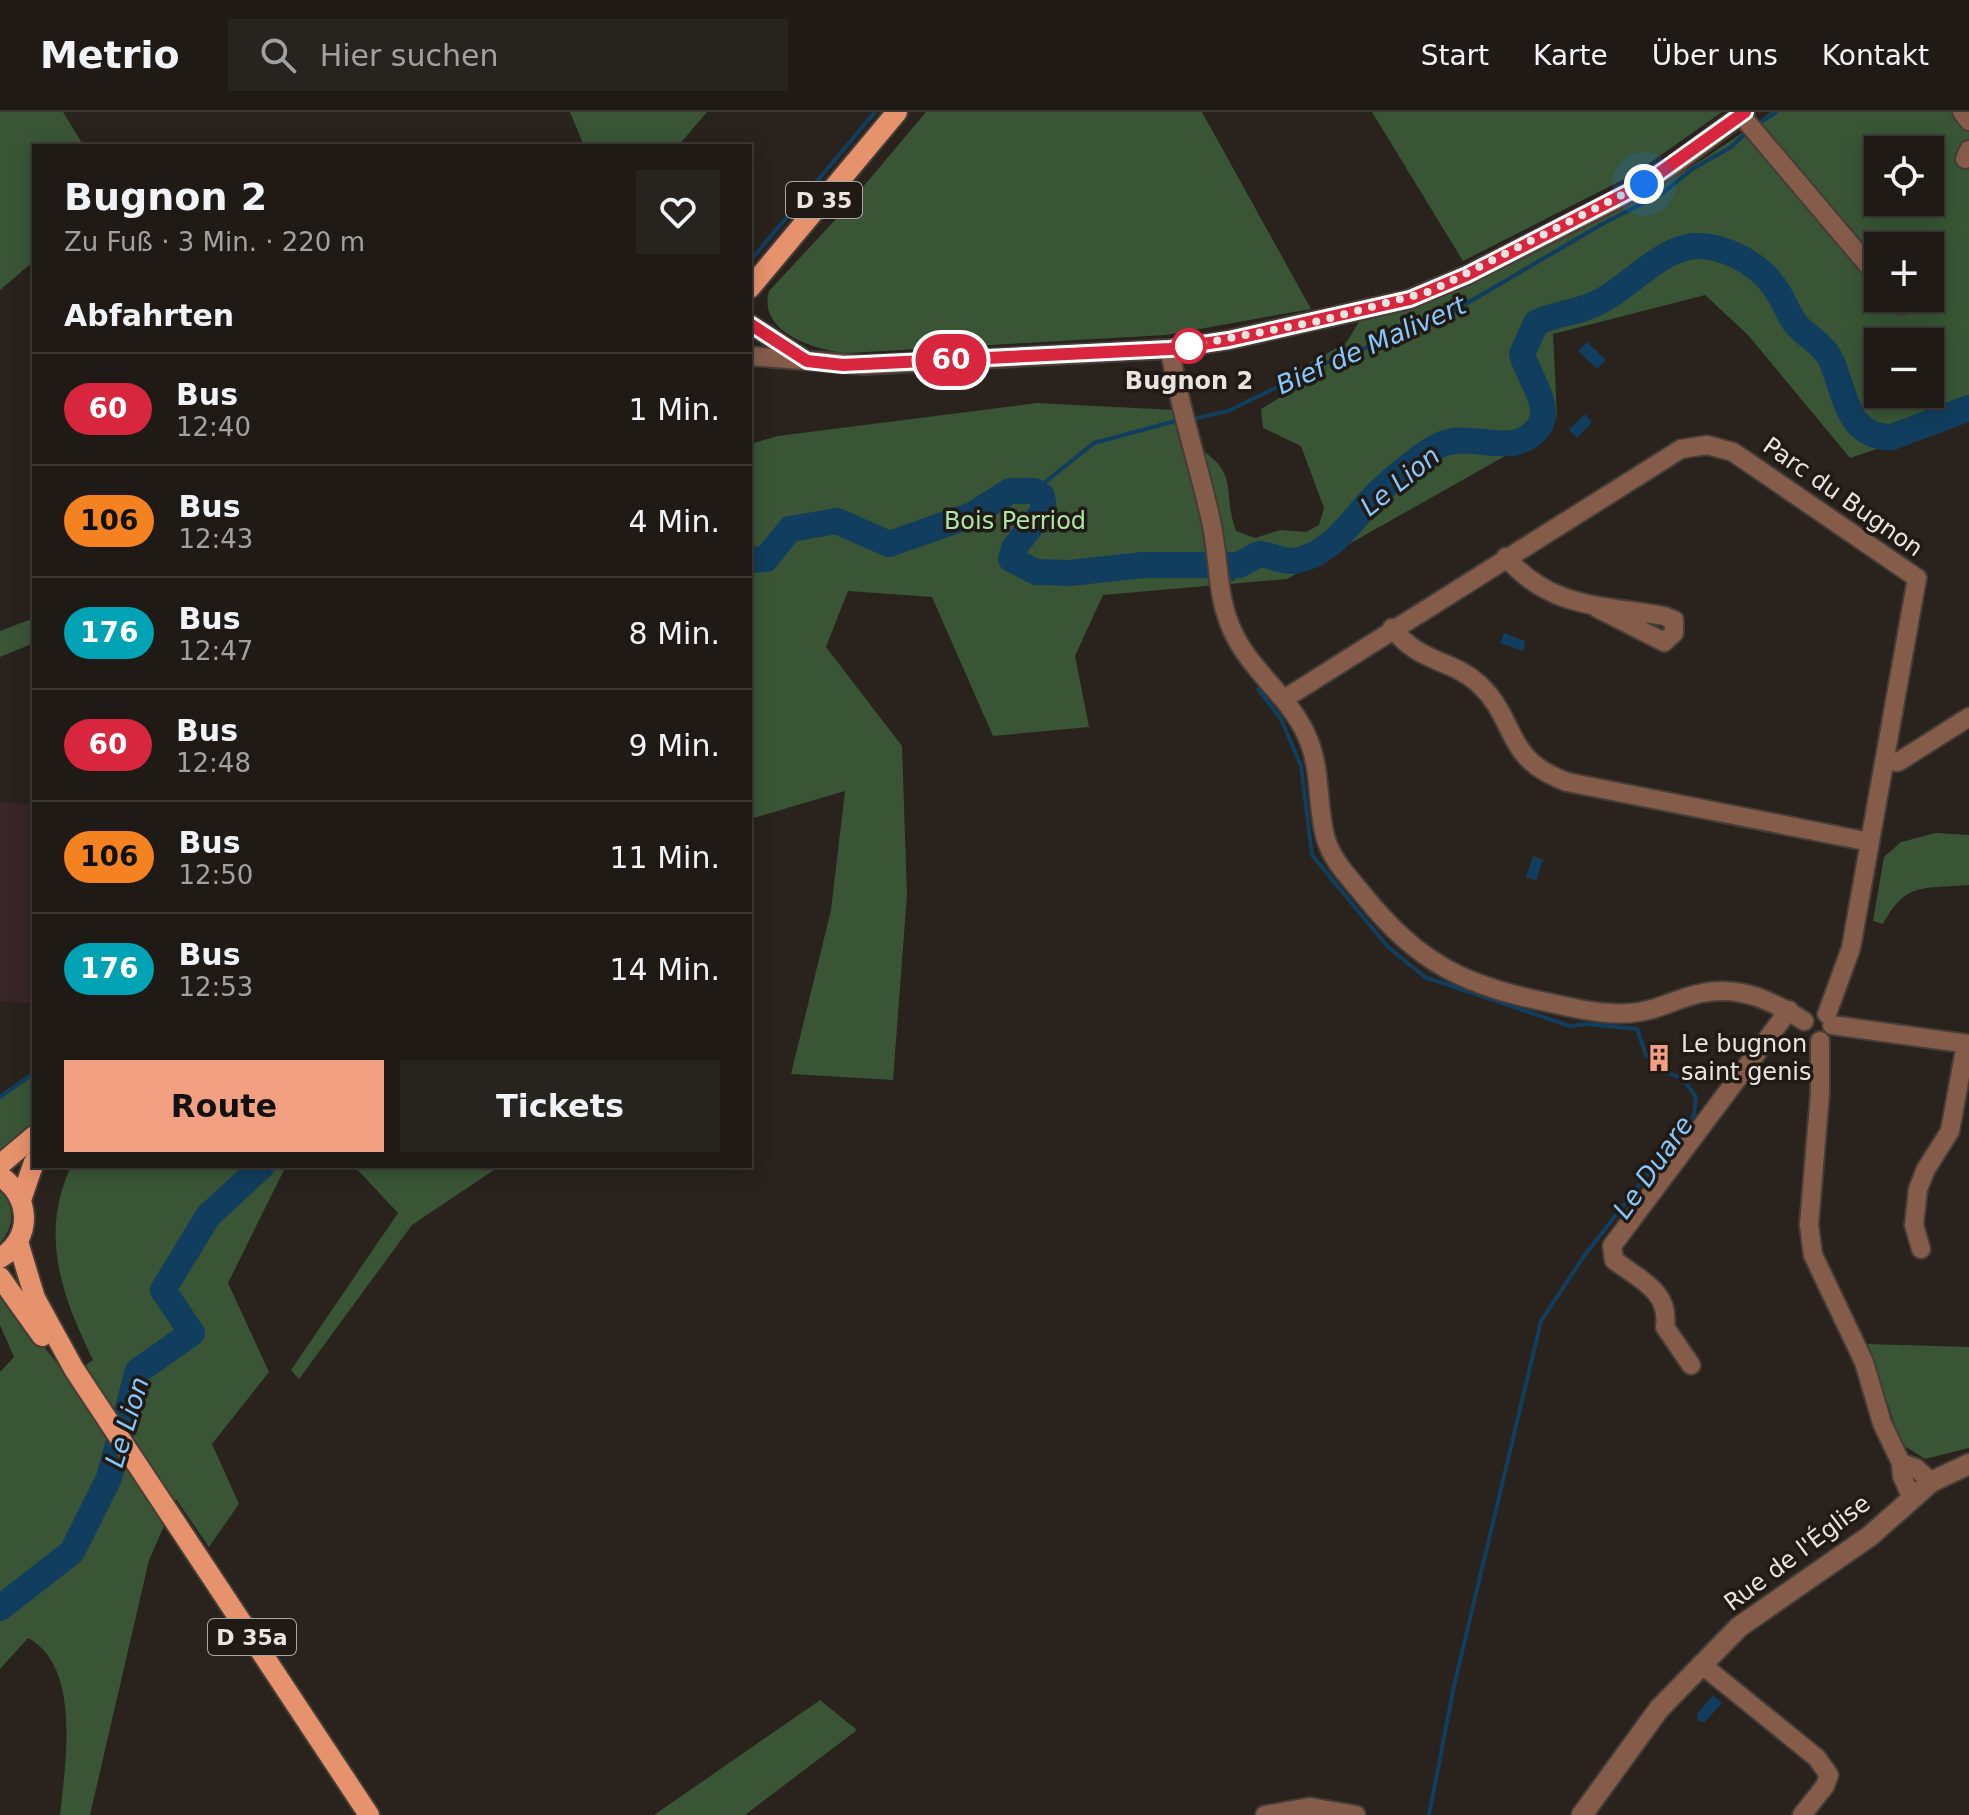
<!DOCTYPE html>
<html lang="de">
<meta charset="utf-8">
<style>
body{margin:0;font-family:"DejaVu Sans",sans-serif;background:#27231f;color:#f1f3f6;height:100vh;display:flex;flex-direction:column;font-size:30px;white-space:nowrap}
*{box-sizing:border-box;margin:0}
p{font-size:26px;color:#a1a1a1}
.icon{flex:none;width:44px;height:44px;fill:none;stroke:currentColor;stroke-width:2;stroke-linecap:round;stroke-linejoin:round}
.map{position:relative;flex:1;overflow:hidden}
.drawer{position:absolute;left:32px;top:32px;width:720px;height:1024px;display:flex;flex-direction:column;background:#1f1a16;border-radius:0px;box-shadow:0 4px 20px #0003,0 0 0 2px #3c3835}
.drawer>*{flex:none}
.badge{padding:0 16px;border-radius:26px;font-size:28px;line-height:52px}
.controls{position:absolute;left:1864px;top:24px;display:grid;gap:16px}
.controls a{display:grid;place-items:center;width:80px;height:80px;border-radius:0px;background:#1f1a16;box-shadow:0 4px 20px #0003,0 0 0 2px #3c3835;font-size:40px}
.you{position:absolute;width:40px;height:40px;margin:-20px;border:6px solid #fff;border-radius:50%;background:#1a73e8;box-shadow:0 0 0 12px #1a73e833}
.map>.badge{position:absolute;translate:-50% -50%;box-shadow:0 0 0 4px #fff}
h2{padding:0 32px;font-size:30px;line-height:72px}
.round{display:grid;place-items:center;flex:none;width:84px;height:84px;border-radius:0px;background:#27231f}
.head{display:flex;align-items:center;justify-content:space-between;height:136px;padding:0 32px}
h1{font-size:38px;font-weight:800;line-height:60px}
.primary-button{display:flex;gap:16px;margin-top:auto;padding:16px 32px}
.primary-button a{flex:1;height:92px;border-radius:0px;background:#f2a081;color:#111;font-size:32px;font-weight:800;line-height:92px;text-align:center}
.primary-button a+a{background:#27231f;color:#f1f3f6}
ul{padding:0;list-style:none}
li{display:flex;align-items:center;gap:24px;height:112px;padding:0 32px;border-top:2px solid #3c3835}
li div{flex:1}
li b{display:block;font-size:30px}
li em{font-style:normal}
li .badge{min-width:88px;font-weight:700;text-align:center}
header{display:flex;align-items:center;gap:48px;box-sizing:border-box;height:112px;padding:0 40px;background:#1f1a16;border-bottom:2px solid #3c3835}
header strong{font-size:38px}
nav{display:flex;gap:44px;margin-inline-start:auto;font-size:28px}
.search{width:560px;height:72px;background:#27231f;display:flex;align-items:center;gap:20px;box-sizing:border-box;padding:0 28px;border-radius:0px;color:#a1a1a1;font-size:30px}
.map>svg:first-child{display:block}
.industrial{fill:#382528}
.green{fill:#395536;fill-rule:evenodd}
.water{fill:#113e5e}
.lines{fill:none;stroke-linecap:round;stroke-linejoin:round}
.stream{stroke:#113e5e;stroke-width:4}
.river{stroke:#113e5e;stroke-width:26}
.minor-casing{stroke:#443d38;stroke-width:22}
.tertiary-casing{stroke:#443d38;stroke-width:24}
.primary-casing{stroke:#443d38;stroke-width:24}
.minor{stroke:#855c4a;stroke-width:18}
.tertiary{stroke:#855c4a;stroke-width:20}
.primary{stroke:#e6926d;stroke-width:20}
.line-casing{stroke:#fff;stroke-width:18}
.line{stroke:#d7263d;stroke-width:12}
.walk{stroke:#e9e4e1;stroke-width:8;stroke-dasharray:0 14.4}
.stop-dot{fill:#fff;stroke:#d7263d;stroke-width:4}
.labels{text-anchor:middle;stroke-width:7;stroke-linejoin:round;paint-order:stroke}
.shield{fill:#201914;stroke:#ada7a4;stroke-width:2}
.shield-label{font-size:22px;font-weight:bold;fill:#e9e4e1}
.stop-label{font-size:24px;font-weight:bold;fill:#e9e4e1;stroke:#201914}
.street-label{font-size:24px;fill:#e9e4e1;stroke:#201914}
.park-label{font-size:24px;fill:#ace5a5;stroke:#201914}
.poi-label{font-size:24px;fill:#e9e4e1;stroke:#201914;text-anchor:start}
.water-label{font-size:26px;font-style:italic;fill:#84c8ff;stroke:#201914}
</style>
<header>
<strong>Metrio</strong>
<div class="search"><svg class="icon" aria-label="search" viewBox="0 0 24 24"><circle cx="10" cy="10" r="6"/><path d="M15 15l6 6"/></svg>Hier suchen</div>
<nav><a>Start</a><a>Karte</a><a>Über uns</a><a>Kontakt</a></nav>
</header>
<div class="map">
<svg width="1969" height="1703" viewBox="0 0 1969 1703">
<rect width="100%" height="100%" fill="#29221d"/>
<path class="industrial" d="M0,690l34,2v199l-34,-2z"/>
<g class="green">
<path d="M0,0h63l21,34h-50v115l-34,29z"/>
<path d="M570,0h137l-29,34h-94z"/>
<path d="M926,0h276l109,197 -145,26 -318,18c-30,-2 -91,-20 -79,-62l67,-72z"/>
<path d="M1372,0h350l-88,62 -171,87z"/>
<path d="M1771,0h198v306l-119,40 -102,-123 -43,-40 -152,39 4,82 -14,18 -13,8 -243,137 -184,16 -28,61 14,71 -96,9 -61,-139 -84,-6 -22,56 76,99 5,149 -14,185 -102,-6 40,-164 14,-119 -95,28v-375l28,-8 259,-33 138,7 15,-6 10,45c40,25 22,44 36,82l19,7 25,-8 26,2 13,-7 5,-17 -23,-62 -38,-18 -2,-19 21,-13 16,-27 48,-26 13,-21c70,-18 133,-48 198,-80 75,-39 146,-79 214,-130zM1878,38h52v52h-52zM1878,134h52v52h-52zM1878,230h52v52h-52z"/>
<path d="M34,506v25l-34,14v-26z"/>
<path d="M1936,721l33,2v50c-45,4 -63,-4 -86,39l-10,-3 11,-64 17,-15z"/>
<path d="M34,961v49l-34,30v-55z"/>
<path d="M71,1054h215l-58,117 41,89 -57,72 27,60 -30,43 -33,-48 -27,61 -59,255h-30c5,-50 22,-148 -32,-177l-28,31v-297l14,-15 -14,-32v-33l69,86 24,-18c-31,-64 -54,-124 -22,-194z"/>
<path d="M354,1054h146l-88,59 -113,154 -8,-9 107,-157z"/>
<path d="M0,1078c15,17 15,36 0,53z"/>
<path d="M1868,1232l101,3v101l-44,11 -19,-12 -8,-12z"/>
<path d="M820,1588l37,30 -112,85h-91z"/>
</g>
<g class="water">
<path d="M1587,230l19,18 -9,9 -19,-18z"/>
<path d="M1585,302l7,8 -15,16 -8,-8z"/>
<path d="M1504,521l21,8 -1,10 -24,-8z"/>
<path d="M1533,744l10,4 -7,21 -10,-4z"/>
<path d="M1713,1583l9,8 -17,19 -7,-1 -1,-7z"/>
</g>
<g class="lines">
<g class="stream">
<path d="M1755,14l21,-14"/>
<path d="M750,149l125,-149"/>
<path d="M1192,307l36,-8 98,-48 109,-41 169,-99 59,-30 28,-23 40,-23 17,-16"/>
<path d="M1034,379l60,-48 85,-23"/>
<path d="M1233,467l6,-14"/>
<path d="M1258,577l23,30 20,47 11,89 76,92 37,30 145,49 16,-2 51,5 9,26 13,14 24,10 13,18 -2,18 -110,141 -43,65 -87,365 -25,129"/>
<path d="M0,985l34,-24"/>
</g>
<g class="river">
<path d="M750,448l16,-1 24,-30 47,-8 52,23 83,-29 38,-24h24l8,5 2,14 -30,38 -3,11 25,13 34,1 73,-8h96l20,-11c12,1 23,8 35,7 36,-5 57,-40 79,-63 14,-15 50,-45 67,-53 32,-15 72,15 98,-17 16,-21 -11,-53 -16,-74l14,-31c20,-10 43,-10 63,-21 30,-15 55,-47 89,-55 29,-6 69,15 86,39 8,11 13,25 21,37 9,12 28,21 35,35 15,30 15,81 62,79l77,-29"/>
<path d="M0,1496l72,-56 37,-74 29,-107 54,-38 -29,-43 45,-74 54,-50"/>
</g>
<g class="minor-casing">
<g id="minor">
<path d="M1962,0l7,9"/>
<path d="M1741,3l137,162"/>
<path d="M1965,47l4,-9"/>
<path d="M1895,186l7,7"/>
<path d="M750,212l55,36"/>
<path d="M1170,237c9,60 30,118 42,177 8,39 4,75 24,112 20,38 57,62 73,103 12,31 8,64 16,95 6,23 22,39 36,56 61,76 106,94 199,113 26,6 53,11 79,7 22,-3 41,-15 63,-19 38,-8 71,8 102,28"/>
<path d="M750,244l114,9 306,-16 59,-9 181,-41 57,-24 153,-77 51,-31 74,-55"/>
<path d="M1506,445c44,52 97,48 158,59l10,4v13l-10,9 -67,-34"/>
<path d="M1392,516c30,37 58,30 87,56 40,38 23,74 88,98l303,60"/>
<path d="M1284,587l397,-250 26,-4 26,7 184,126 -66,370 -24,66"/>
<path d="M1886,649l12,1 71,-45"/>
<path d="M1832,913l137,19"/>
<path d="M1820,929v52l-11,132 4,30 51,107 18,61 19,40 1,13 9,20"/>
<path d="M1921,1137l-7,-24 4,-36 8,-20 24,-38 16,-87"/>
<path d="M1691,1253l-26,-38c5,-36 -25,-47 -51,-67l-2,-14 177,-236"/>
<path d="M1901,1351l15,5 15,14"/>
<path d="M1701,1552l116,94 12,17 -4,11 -23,29"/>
<path d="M1265,1703l45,-8 46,8"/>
</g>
</g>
<g class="tertiary-casing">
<path id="tertiary" d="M1582,1703l77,-106 80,-82 131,-91 61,-54 38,-18"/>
</g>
<g class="primary-casing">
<g id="primary">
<path d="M750,176l147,-176"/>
<path d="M0,1053l34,-29"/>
<path d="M0,1064c31,20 33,63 0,82"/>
<path d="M21,1088l13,-38"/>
<path d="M18,1130l17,56 39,71 295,446"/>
<path d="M0,1165l42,59"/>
</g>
</g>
<use href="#minor" class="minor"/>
<use href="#tertiary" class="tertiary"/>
<use href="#primary" class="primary"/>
</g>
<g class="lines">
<g class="line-casing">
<path id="line" d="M750,212l57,37 36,4 327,-16 59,-9 181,-41 57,-24 177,-91 101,-72"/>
</g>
<use href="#line" class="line"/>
<path class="walk" d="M1189,234l130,-25 112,-30 213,-107"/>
</g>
<defs>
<g id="building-bare" transform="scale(2.16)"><path d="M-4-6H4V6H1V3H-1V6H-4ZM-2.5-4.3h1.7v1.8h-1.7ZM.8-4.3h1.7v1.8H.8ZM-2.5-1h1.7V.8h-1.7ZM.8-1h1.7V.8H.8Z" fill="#f2a081" stroke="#201914" stroke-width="2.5" paint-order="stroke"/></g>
</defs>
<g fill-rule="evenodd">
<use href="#building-bare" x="1659" y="946"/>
</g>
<circle class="stop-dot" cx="1189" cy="234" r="16"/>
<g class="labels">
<g class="shield">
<rect x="786" y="70" width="76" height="36" rx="6"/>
<rect x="208" y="1507" width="88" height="36" rx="6"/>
</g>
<g class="shield-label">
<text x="824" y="96">D 35</text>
<text x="252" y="1533">D 35a</text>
</g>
<g class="stop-label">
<text x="1189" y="277">Bugnon 2</text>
</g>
<g class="street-label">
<text transform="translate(1843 385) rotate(35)" y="8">Parc du Bugnon</text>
<text transform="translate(1797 1441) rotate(-37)" y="8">Rue de l'Église</text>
</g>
<g class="park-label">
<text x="1015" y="417">Bois Perriod</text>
</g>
<g class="poi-label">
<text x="1681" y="940">Le bugnon<tspan x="1681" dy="28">saint genis</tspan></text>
</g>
<g class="water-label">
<text transform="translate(1371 233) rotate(-24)" y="9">Bief de Malivert</text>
<text transform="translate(1400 369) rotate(-39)" y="9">Le Lion</text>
<text transform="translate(1653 1055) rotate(-55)" y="9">Le Duare</text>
<text transform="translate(127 1310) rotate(-73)" y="9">Le Lion</text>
</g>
</g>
</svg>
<div class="controls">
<a><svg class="icon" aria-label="locate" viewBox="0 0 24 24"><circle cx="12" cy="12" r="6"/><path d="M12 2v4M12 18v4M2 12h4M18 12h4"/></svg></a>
<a>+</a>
<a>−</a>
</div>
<div class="you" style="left:1644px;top:72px"></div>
<b class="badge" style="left:951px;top:248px;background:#d7263d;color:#fff">60</b>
<section class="drawer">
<div class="head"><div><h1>Bugnon 2</h1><p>Zu Fuß · 3 Min. · 220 m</p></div><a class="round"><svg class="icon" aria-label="heart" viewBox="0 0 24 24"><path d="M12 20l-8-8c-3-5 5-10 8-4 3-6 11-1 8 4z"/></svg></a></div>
<h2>Abfahrten</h2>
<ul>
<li><span class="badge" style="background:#d7263d;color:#fff">60</span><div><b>Bus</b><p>12:40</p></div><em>1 Min.</em></li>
<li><span class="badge" style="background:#f58220;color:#111">106</span><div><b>Bus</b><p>12:43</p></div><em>4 Min.</em></li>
<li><span class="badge" style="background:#00a3b4;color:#fff">176</span><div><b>Bus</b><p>12:47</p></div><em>8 Min.</em></li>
<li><span class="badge" style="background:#d7263d;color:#fff">60</span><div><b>Bus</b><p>12:48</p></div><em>9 Min.</em></li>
<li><span class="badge" style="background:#f58220;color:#111">106</span><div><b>Bus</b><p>12:50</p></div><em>11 Min.</em></li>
<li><span class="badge" style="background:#00a3b4;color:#fff">176</span><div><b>Bus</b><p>12:53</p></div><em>14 Min.</em></li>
</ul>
<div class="primary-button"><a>Route</a><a>Tickets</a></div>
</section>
</div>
